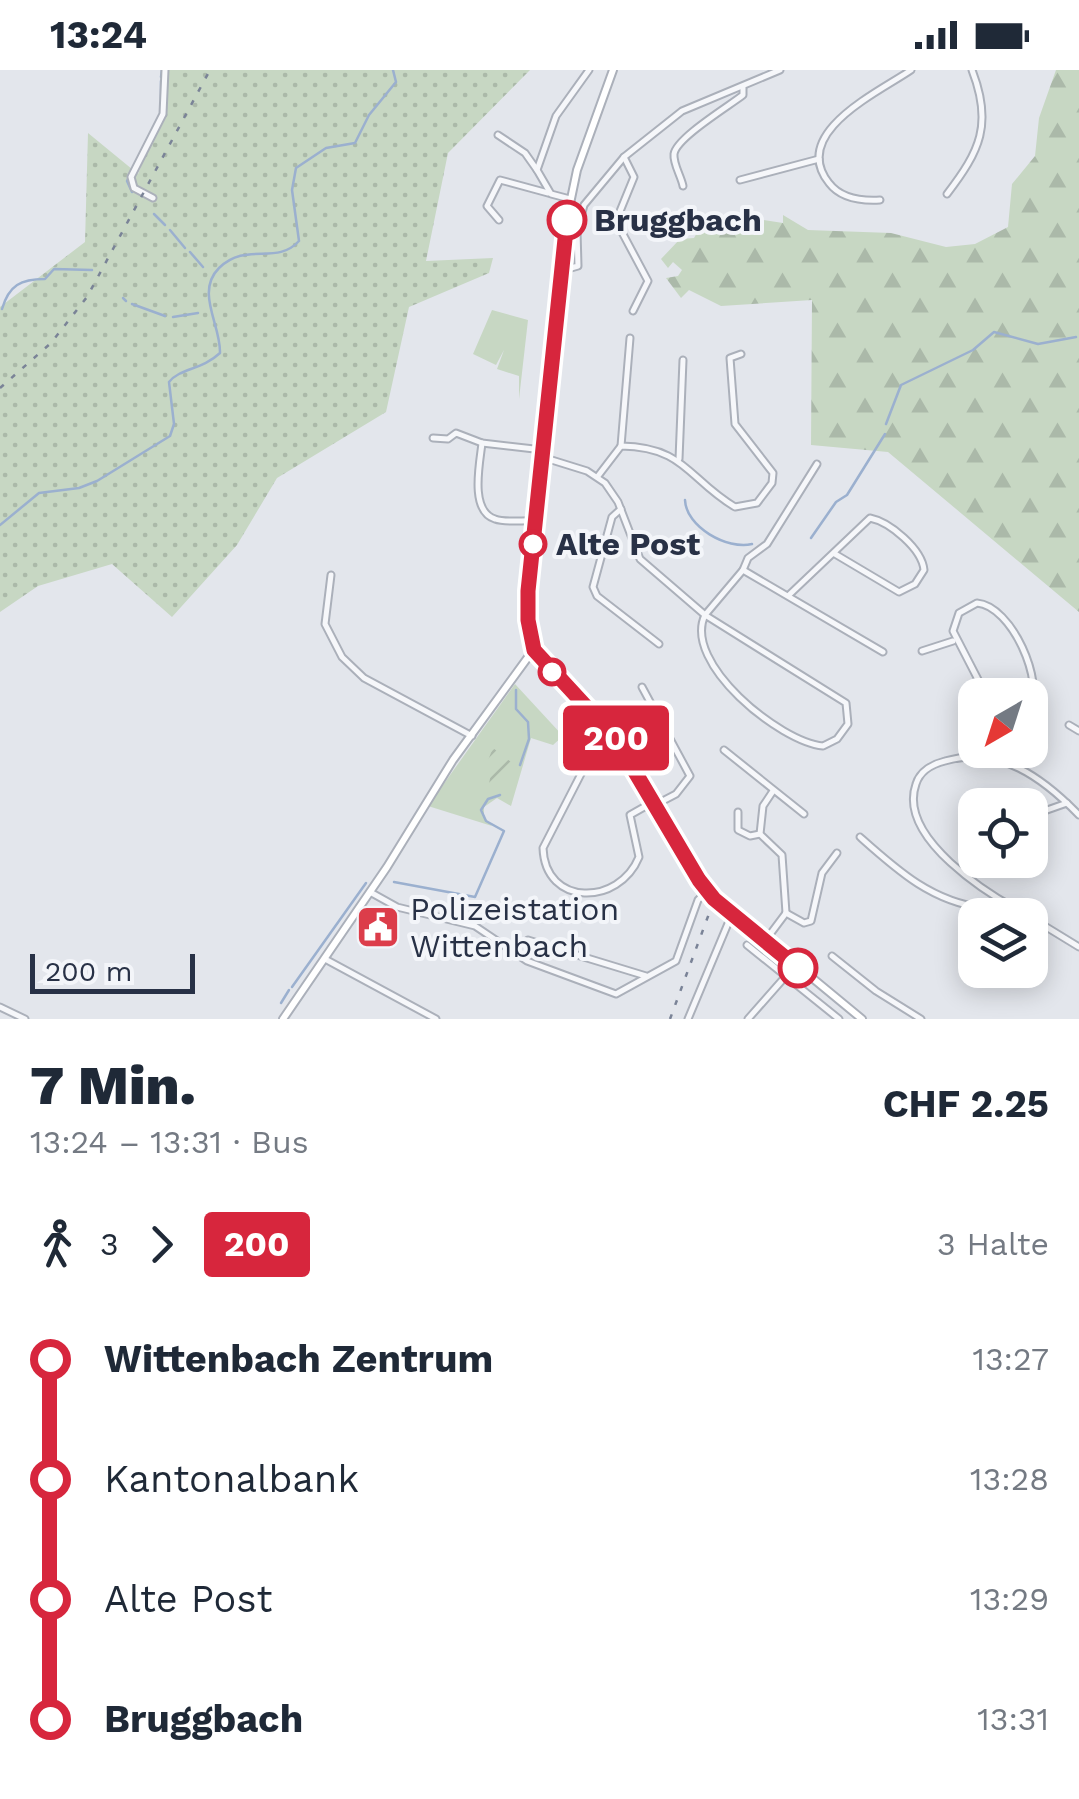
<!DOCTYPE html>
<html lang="de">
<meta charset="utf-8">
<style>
body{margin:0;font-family:"Work Sans",sans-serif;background:#f6f6f7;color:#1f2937;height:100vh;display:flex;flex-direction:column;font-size:38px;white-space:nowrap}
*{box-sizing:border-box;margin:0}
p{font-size:32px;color:#747a83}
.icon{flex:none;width:55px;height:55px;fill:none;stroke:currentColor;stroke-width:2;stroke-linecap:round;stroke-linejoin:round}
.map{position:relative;height:949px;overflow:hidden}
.side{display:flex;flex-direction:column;background:#fff;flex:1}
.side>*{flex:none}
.badge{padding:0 20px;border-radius:8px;font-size:35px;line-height:65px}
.needle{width:65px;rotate:219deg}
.fabs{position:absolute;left:958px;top:608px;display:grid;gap:20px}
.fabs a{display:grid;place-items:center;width:90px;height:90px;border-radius:20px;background:#fff;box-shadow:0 5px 25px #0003;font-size:50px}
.scale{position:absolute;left:30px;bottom:25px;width:165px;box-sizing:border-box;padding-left:10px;border:5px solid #283146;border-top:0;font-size:28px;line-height:35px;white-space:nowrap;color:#283146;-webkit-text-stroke:8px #f3f5f9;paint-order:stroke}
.map>.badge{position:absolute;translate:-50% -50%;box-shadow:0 0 0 5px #fff}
.legs{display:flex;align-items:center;gap:15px;height:110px;padding:0 30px;font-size:32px}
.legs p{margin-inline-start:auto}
.headline{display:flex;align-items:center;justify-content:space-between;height:170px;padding:0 30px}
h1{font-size:55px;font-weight:800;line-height:75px}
ul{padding:0 30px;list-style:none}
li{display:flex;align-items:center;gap:35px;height:120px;font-size:38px}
li i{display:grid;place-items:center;width:15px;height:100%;margin:0 12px;background:currentColor}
li i::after{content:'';width:25px;height:25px;margin:-12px;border:8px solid;border-radius:50%;background:#fff}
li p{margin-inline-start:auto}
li:first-child i{background:linear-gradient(#0000 50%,currentColor 0)}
li:last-child i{background:linear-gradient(currentColor 50%,#0000 0)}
.status{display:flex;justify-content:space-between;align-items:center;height:70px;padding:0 50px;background:#fff;direction:ltr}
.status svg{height:28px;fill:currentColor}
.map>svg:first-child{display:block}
.grass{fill:url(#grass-dots)}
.forest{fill:url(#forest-firs)}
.park{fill:#c7d7c3}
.garden{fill:url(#garden-furrows)}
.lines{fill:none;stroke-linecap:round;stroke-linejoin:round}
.stream{stroke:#9bb0cf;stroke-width:2.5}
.minor-casing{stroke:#abb0ba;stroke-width:9}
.secondary-casing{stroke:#abb0ba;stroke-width:10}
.minor{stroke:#f6f7fa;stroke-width:5}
.secondary{stroke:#fff;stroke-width:6}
.rail{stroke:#7a8397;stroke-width:2.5;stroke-dasharray:5 10;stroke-linecap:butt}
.line-1-casing{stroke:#fff;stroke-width:22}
.line-1{stroke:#d7263d;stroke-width:15}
.stop-1-dot{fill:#fff;stroke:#d7263d;stroke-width:5}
.labels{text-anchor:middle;stroke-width:8;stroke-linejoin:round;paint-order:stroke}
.stop-label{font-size:32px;font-weight:bold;fill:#283146;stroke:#f3f5f9;text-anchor:start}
.poi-label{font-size:32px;fill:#283146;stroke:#f3f5f9;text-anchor:start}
</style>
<div class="status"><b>13:24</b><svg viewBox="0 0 49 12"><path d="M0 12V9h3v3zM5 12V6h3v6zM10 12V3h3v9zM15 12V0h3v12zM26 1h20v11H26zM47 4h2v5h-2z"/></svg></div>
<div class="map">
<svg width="1079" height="949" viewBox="0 0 1079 949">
<defs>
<pattern id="grass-dots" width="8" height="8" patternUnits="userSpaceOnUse" patternTransform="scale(2.5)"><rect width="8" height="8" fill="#c7d7c3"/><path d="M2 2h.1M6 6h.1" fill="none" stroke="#abb9a9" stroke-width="1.8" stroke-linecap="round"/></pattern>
<pattern id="forest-firs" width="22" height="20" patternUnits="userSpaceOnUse" patternTransform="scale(2.5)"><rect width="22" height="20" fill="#c7d7c3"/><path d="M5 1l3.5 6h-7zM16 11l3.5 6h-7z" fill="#abb9a9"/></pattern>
<pattern id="garden-furrows" width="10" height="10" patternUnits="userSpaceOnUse" patternTransform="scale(2.5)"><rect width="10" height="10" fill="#c7d7c3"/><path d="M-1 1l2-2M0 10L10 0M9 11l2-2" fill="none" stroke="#abb9a9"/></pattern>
</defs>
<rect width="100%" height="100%" fill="#e3e6ec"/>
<path class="grass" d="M168,0h362l-82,83 -22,108 67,-3 -4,15 -80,34 -23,105 -109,66 -40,67 -65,72 -60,-53 -74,22 -38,26v-305l85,-65 3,-109 50,41 25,-63z"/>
<path class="forest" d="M1056,0h23v542l-191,-160 -77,-7 1,-145 -91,6 -32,-16 -8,8 -15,-20 12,-2 4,-6 -9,-8 -5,6 -7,-9 19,-20 14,-1 4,-7 31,-4 5,-6 17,-3 32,5v-8l25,15 83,3 55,14 29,-3 33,-17 4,-43 23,-28 4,-38z"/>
<g class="park">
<path d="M492,240l36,10 -9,79v-23l-22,-7 7,-19 -8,15 -23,-11z"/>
<path d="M515,614l48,52 -10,9 -22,-7 -20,68 -14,-8 -13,9v10l8,9 -64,-20z"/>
</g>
<path class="garden" d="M493,678l18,14 -9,23 -15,8 4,-19 -7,-4z"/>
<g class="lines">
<g class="stream">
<path d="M161,7l1,-7"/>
<path d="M161,11v18"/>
<path d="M132,122l-5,-11 23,-47"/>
<path d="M154,144l11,11"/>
<path d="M170,160l15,18"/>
<path d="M190,182l13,15"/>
<path d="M123,228l3,3"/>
<path d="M132,234l33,12"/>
<path d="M2,239c7,-24 19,-30 43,-30l9,-10 38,1"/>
<path d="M173,247l25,-4"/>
<path d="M886,354l15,-39 72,-35 21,-18 44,12 38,-7"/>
<path d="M685,430c1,27 42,50 67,44"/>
<path d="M0,455l39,-32 40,-5 18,-7 73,-45 4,-12 -5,-42c11,-14 33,-12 51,-29 1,-28 -25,-61 -1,-85 28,-27 57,-2 80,-27l-7,-51 4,-22 30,-20 29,-5 14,-28 27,-33 -3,-12"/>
<path d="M811,468l25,-36 11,-7 38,-61"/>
<path d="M516,620v19l12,13 1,17 -9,26"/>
<path d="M394,812l81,15 29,-66 -18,-10 -5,-11 7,-11 12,-4"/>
<path d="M292,917l74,-104"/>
<path d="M281,933l8,-13"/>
</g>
<g class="minor-casing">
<g id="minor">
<path d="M498,65l27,18 12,17"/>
<path d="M624,87l10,20 -18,44 32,60 -15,30"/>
<path d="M740,110l79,-21"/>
<path d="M683,116c-2,-10 -10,-22 -9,-32 2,-16 55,-48 69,-59v-7"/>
<path d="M947,124c33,-43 46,-70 25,-124"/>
<path d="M153,128l-19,-10 -3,-11 32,-63 2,-44"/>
<path d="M570,129l-19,-5 -14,-24 19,-54 33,-46"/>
<path d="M880,130c-18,1 -39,-1 -51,-17 -40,-50 50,-91 82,-113"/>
<path d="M499,150l-12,-14 13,-26 48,13"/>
<path d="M561,201l17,-5 -1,-35 7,-26 40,-48 58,-46 98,-41"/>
<path d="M433,368l15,1 8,-6 26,10 61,7"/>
<path d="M482,373c-2,19 -13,68 13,76 11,4 29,1 41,2"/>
<path d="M621,376l9,-108"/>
<path d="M542,387l45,14 18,12 13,19 22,57 65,56 38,-45 140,82"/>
<path d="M679,389l4,-99"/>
<path d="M598,406l23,-30c64,1 67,33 114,61l22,-4 15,-20 1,-10 -38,-49 -5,-66 11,-4"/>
<path d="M621,439l-9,8 -19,70 4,9 62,48"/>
<path d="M743,500l5,-12 19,-14 50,-80"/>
<path d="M331,505l-6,49 17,33 22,21 108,58"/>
<path d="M789,525l81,-77c20,4 52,31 54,52l-9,14 -16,8 -64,-38"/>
<path d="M705,545l141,88 2,21 -11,15 -14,7c-43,-4 -141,-83 -118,-131z"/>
<path d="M922,581l31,-10"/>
<path d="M642,617l48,89 -14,18 -21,11"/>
<path d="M986,625l-33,-64 6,-18 18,-10c35,3 68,79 53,108"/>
<path d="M1069,655l10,6"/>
<path d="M724,680l80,64"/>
<path d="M582,702l-39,76c2,59 76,58 96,9l-9,-42 23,-13"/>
<path d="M773,721l-10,15 -3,28 22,21 4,58"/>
<path d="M738,742v18l12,6 10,-2"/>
<path d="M1030,746l37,-13"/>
<path d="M860,767c37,33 72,65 124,71l15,-8"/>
<path d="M370,822l27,15 78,19 52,35 89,33 60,-33 22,-61 9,-9"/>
<path d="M786,843l18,10 7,-2 11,-48 15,-20"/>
<path d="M1027,845c-38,-20 -130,-77 -111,-131 4,-13 17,-20 29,-23 54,-16 98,17 134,54"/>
<path d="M1030,847l49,30"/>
<path d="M528,870l118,36"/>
<path d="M765,871l21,-28"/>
<path d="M747,875l92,74"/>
<path d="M832,886l44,35 45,28"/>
<path d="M325,889l111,60"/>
<path d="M0,937l25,12"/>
<path d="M688,949l44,-105"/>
<path d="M748,949l37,-42"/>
</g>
</g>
<g class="secondary-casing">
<g id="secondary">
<path d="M613,0l-36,100 -10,48 -38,373 -1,29 6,29 81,88 92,154 155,128"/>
<path d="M283,949l104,-152 66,-107 81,-111"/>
</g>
</g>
<use href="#minor" class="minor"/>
<use href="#secondary" class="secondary"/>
<g class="rail">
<path d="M0,318l51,-45 36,-46 123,-227"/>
<path d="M670,949l40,-108"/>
</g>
</g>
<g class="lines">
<g class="line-1-casing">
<path id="line-1" d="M567,150l-39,371v29l6,30 81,88 84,142 15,19 84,69"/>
</g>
<use href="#line-1" class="line-1"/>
</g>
<defs>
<g id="civic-square" transform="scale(2.25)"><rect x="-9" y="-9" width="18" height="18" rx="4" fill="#dc3d4a" stroke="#f3f5f9"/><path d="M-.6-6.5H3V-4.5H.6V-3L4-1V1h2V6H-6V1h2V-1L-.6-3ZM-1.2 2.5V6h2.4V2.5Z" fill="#fff"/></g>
</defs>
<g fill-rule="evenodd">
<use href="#civic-square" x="378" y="857"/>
</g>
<g class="stop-1-dot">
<circle cx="567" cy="150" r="18"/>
<circle cx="533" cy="474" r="12"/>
<circle cx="552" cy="602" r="12"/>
<circle cx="798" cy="898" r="18"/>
</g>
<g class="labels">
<g class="stop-label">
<text x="594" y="161">Bruggbach</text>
<text x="556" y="485">Alte Post</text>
</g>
<g class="poi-label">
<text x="410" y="850">Polizeistation<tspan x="410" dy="37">Wittenbach</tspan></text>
</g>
</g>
</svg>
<div class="fabs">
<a><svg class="needle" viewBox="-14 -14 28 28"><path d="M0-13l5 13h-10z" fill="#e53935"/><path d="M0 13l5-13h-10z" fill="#747a83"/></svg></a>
<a><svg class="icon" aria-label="locate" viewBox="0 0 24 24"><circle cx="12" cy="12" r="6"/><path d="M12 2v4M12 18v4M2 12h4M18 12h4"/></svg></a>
<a><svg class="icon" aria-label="layers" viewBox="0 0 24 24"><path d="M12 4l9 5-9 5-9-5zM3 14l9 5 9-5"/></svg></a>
</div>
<div class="scale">200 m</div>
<b class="badge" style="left:616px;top:668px;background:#d7263d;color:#fff">200</b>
</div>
<section class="side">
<div class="headline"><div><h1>7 Min.</h1><p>13:24 – 13:31 · Bus</p></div><b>CHF 2.25</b></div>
<div class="legs"><svg class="icon" aria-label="walk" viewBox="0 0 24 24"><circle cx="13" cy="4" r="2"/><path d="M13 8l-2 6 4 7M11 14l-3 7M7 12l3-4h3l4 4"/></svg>3<svg class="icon" aria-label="forward" viewBox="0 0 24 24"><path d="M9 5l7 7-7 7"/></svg><b class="badge" style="background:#d7263d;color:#fff">200</b><p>3 Halte</p></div>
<ul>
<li><i style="color:#d7263d"></i><b>Wittenbach Zentrum</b><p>13:27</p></li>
<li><i style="color:#d7263d"></i><span>Kantonalbank</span><p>13:28</p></li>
<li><i style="color:#d7263d"></i><span>Alte Post</span><p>13:29</p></li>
<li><i style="color:#d7263d"></i><b>Bruggbach</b><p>13:31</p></li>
</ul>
</section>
